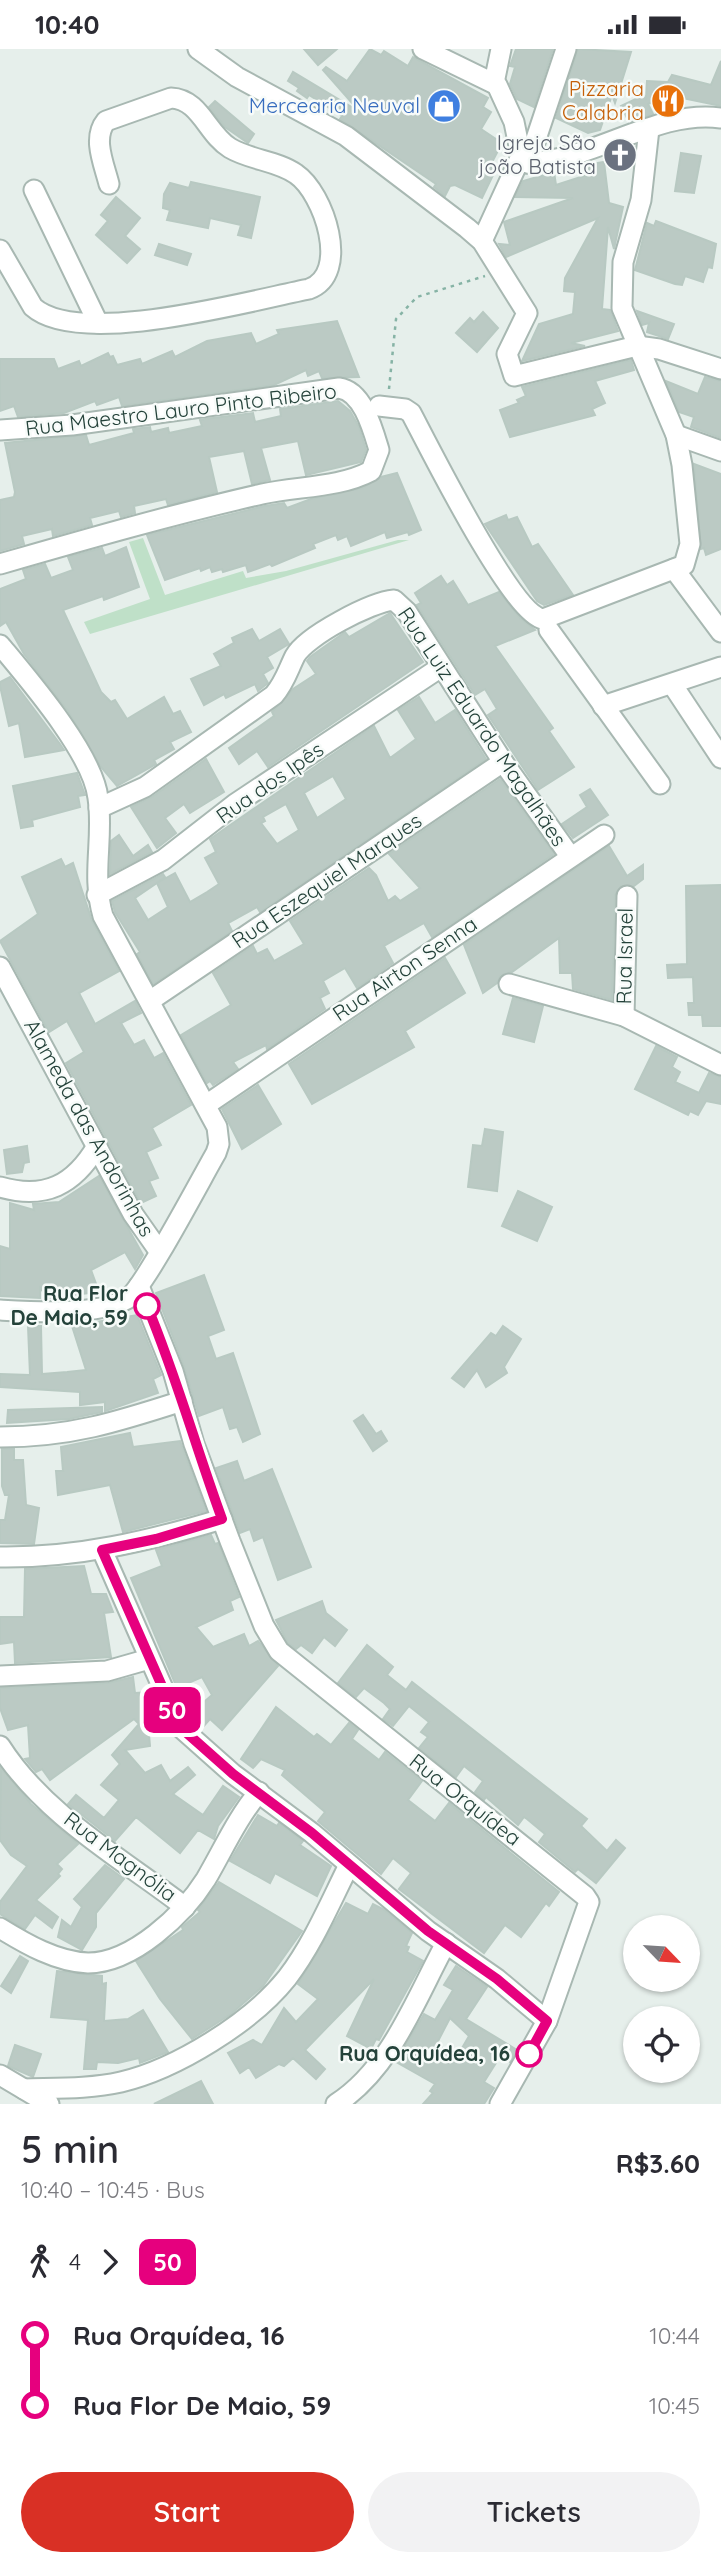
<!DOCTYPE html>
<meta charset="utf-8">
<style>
body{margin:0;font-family:Quicksand,sans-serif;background:#f2f2f3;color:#2b2b33;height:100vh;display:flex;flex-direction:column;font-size:26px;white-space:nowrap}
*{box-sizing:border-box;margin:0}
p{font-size:23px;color:#7c7c81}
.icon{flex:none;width:38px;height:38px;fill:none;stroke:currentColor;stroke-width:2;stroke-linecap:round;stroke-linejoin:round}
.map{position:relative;height:2055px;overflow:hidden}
.drawer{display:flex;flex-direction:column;background:#fff;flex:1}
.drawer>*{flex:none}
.badge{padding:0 14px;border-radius:10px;font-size:24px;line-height:46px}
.needle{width:46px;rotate:115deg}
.tools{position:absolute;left:623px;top:1866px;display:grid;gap:14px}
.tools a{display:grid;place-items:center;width:77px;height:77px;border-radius:50%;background:#fff;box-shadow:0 2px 5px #0004;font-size:35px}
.map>.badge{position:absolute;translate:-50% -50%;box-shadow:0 0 0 4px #fff}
.legs{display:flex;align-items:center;gap:10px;height:77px;padding:0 21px;font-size:23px}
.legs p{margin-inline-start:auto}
.summary{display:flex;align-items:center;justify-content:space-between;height:119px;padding:0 21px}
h1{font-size:38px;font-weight:600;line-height:52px}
.cta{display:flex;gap:14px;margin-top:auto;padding:14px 21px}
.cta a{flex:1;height:80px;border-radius:42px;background:#d93025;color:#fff;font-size:28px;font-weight:600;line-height:80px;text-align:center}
.cta a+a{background:#f2f2f3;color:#2b2b33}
ul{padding:0 21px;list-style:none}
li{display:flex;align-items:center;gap:24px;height:70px;font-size:26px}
li i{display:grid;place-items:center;width:10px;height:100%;margin:0 9px;background:currentColor}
li i::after{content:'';width:18px;height:18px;margin:-9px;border:5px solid;border-radius:50%;background:#fff}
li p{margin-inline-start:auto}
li:first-child i{background:linear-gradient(#0000 50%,currentColor 0)}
li:last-child i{background:linear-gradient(currentColor 50%,#0000 0)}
.status{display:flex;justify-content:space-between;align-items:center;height:49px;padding:0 35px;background:#fff;direction:ltr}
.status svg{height:19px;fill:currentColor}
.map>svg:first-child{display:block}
.green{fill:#bfe0c8}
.building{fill:#bbcac4;stroke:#b8c9c2;stroke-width:2;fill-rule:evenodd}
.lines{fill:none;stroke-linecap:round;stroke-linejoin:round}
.minor-casing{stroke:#a8b8b2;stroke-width:23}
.path{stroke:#86b3a5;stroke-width:2.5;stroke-dasharray:3.5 5;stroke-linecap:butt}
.minor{stroke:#fff;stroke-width:19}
.line-1-casing{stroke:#fff;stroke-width:16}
.line-1{stroke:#e6007e;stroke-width:10}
.stop-1-dot{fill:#fff;stroke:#e6007e;stroke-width:3.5}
.labels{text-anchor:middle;stroke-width:5;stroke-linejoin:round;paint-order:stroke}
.food-label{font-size:21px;fill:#c56008;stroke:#f7fbf9;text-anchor:end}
.shop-label{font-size:21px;fill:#366cbe;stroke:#f7fbf9;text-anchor:end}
.worship-label{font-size:21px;fill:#5b616d;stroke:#f7fbf9;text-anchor:end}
.street-label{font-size:21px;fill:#24423a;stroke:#f7fbf9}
.stop-label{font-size:21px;font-weight:bold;fill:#24423a;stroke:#f7fbf9;text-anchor:end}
</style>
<div class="status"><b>10:40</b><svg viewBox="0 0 49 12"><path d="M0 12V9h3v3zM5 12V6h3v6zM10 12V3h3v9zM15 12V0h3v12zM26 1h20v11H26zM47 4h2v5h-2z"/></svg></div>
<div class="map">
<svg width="721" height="2055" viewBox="0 0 721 2055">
<rect width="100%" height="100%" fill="#e6efeb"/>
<path class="green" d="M143,489l22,57 78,-24 3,7 40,-7 112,-31h11l-319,94 -6,-12 66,-23 -21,-57z"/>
<g class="building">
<path d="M304,0h33l-19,16z"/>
<path d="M370,0l11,6 3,-4 24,15 5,-9 75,41 -5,9 8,5 -10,17 21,14 -12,23 6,3 -14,29 -27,-13 -5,1 -5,10 -11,-9 2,-3 -96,-65 2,-3 -33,-21 -2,3 -10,-7 2,-3 -11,-7 5,-9 67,40 -37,-42 3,-3 21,14z"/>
<path d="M516,0h37l-19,58 -17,-8 -7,-15 5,-17 -5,-1z"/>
<path d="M578,0l53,3 -16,51 -3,-8 -12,35 -12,3 -32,-15z"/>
<path d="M721,12v45l-53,-11 -20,9 5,10 -24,8 -8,-16 23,-11 2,5 1,-19 21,1 4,-7 39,10z"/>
<path d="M215,52l39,33 -6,9 -23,-16 -16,-20z"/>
<path d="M681,104l20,3 -7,37 -19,-2z"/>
<path d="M604,113l5,41 14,4 -9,42 -6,-22 -6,82 8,1 8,21 -47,12 14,3 -63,15 17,-37 34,-10 2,-22 -11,-1 1,-13 33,-60 -92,39 -7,-13 11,1 -6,-23 69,-24 -58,-1 8,-16 31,-9 2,13 31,-10 -2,-10z"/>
<path d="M191,133l69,15 -9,41 -13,-3 3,-10 -31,-7 -2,10 -41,-8 3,-10 -7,-2 1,-14 6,-11 19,5z"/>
<path d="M116,148l24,21 -15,18 15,13 -13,14 -31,-28 12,-14 -7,-6z"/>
<path d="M656,172l60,23 -4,24 -4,-1 -5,15 -18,-6 -3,9 -7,-1 -40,-14 12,-47 7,3z"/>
<path d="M159,195l32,10 -4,11 -32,-10z"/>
<path d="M637,262l37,13 -6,15 -21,-7 2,-9 -7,2z"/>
<path d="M483,263l15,16 -21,24 -21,-19 14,-15 4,4z"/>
<path d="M337,272l22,56 -37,1 -3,-7 -11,5 -2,-6 -32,15 -152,21 -3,-9 -22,8 -2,-4 -31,12 -46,4 -4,-11 -14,5v-52h54l4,10 21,-8 2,5 27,-13 2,4 3,-1 4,9 23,-6 2,5 30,-13 3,6 32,-16 44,-8 5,11 23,-10 -2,-4z"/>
<path d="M631,311l3,10 -39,11 10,22 -13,6 3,6 -85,22 -10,-27 19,-7 -2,-3 9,-4 -4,-9z"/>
<path d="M705,328l16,4v57l-30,-11 3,-10 -15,-5 -13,-31 32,13z"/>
<path d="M338,352l12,10 9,16 7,23 -5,12 -55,13 -8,-34 -37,7 9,32 -18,4 -8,-33 -35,6 8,35 -49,13 -2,-6 -32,7 1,7 -14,4 -2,-6 -29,7 2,7 -39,11 -1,-7 -30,7 2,8 -24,7v-51l14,-3 1,-5 -10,-49 81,-8 3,10 45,-12 -1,-4 17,-2 1,5 17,-4 1,5 33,-7 -2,-6 5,-1 48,-6 2,9 26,-6 -1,-7z"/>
<path d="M694,415l27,10v75l-15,6 -2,-7 -3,1z"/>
<path d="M397,424l24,57 -12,5 -1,-3 -21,6 -2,-6 -34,14 -4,-10 -9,4 -2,-5 -23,9 2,4 -43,18 -2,-2 -22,8 -2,-7 -23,7 -1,-3 -10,3 -2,-5 -9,4 -1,-3 -35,12 -18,-45 118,-29 19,-3 3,5 24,-9 51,-11 19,-11z"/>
<path d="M506,466l2,5 9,-3 15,30 6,-3 35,51 -29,10 -7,-4 -52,-77z"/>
<path d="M126,498l13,40 -35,13 -1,-4 -40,14 38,82 10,10 4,-2 12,19 37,-22 9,17 7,-3 11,21 -21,10 4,7 -20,11 2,4 -39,22 -16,-19 -33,-56 -44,-57 -18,-32 -6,4v-37l26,-10 -3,-9 22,-6 6,14 22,-8 -5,-13 34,-9 3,8z"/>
<path d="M441,527l6,9 6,-4 15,24 31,-13 21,26 15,12 -40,16 58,82 -4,3 25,36 -36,23 -50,-75 9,-6 -12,-20 -10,6 -58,-90 4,-2 -6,-10z"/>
<path d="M390,564l33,49 -155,105 -11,-16 -18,13 -10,-16 45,-32 -2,-4 21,-23 23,-15 -9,-13 3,-4 35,-25 4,5z"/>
<path d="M252,580l7,12 21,-12 9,15 -22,13 6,11 -10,6 5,9 -10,8 -3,-7 -29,14 -2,-4 -20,11 -13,-26 30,-13 -7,-12 20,-11 -2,-5z"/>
<path d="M10,628l50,67 4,6 -39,7 -6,-34 -10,3 -9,-40v-4z"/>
<path d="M419,648l16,26 20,-13 31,49 -226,153 -3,-5 -29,16 4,8 -79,53 -16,-30 3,-2 -25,-40 -3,-11 51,-27 2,3 -8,6 18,-10 15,29 17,-10 12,-8 -14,-26 11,-6 -6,-13 164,-113 16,32 26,-19 -18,-29zM333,727l13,23 -29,19 -13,-25zM286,755l13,26 -22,14 -16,-21 4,-2 -2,-4zM157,834l11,24 -20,13 -13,-22z"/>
<path d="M206,710l18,33 -34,21 -6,-9 -19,14 11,15 -19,15 -26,-41 21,-10z"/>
<path d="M77,724l8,22 -7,1 2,11 -48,13 1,6 -12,2 -8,-42z"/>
<path d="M500,730l54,75 -122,83 -8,-14 -40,23 9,17 -36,25 -12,-20 -22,13 6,12 -9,5 5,11 -58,40 -1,-4 -33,17 5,7 -25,16 -3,-4 -3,2 -26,-48 50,-30 -18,-32 40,-27 4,8 10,-5 7,12 30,-17 -14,-23 79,-53 7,7 12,26 7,-5 5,5 20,-13 -31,-34z"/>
<path d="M590,740l18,26 -35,23 -11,-14 25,-17 -7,-12z"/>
<path d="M119,786l14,21 15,-11 4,7 -42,22 1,-33z"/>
<path d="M609,797l18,30 16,-11v14l-9,7h-13l-6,9 -3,105 -39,-11 -1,-16h-12l-1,-35 -47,34 -11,3 -4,8 -14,10 -19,-48z"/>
<path d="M61,810l4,8 8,-4 19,58 27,50 -40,22 16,31 40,-23 6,12 -20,10 13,22 10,-5 10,18 9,-5 28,52 -39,23 9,17 -15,7 12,26 -9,3 7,15 -15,7 -75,-140 18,-11 -17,-31 -18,11 -49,-91 38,-27 -16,-37z"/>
<path d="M721,836v141h-18l-1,-11h-13l-1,-12h6l-1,-26 -25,1 -1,-13 20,-1 -1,-78z"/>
<path d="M445,909l20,35 -60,38 9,16 -102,57 -23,-40z"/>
<path d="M513,949l30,8 -9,36 -31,-8z"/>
<path d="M656,997l21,11 -5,10 8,5 -5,10 13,6 11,5 10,-20 12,4v27l-15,-3 -8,14 -8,-4 -2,4 -53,-26z"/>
<path d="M258,1036l23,39 -39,25 -20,-40z"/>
<path d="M485,1080l18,3 -6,59 -29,-4 5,-42 9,1z"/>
<path d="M27,1097l2,16 -5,1 -2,9 -15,2 -3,-24z"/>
<path d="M99,1127l44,79 -8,14 -10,-17 -34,18 8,22 -51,6 -8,-10v10l-40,-2v-50l10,3v-46l24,7 -1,-6 26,-2z"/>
<path d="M518,1142l34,16 -15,34 -35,-15z"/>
<path d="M204,1226l20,55 -16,6 8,23 17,-6 27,81 -17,8 -6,-15 -7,2 -7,-22 -24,9 -15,-50 -28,-73z"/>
<path d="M137,1266l24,60 -8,4 5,14 -53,18v-9l-25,3v-13l-80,-5v-13l30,1 -2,-49h13l1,48 25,-2 19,-2 -14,-44z"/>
<path d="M503,1277l18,13 -17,28 3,6 -21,14 -9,-17 -13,17 -12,-9 39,-45 5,3z"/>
<path d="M102,1358v5l-33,7 -62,4 1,-13z"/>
<path d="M363,1366l13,19 5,-3 6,10 -14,10 -19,-30z"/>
<path d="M130,1384l3,14 47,-6 26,70 -83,21 -13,-47 -52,10 -2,-24h7l-2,-24z"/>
<path d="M2,1400h12v11h9l3,45 13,3 -5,36 -34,-1v-23h5l4,-25h-4l-3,-9z"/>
<path d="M237,1412l7,20 28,-12 39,98 -33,13 -15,-43 -9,4 -4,-12 -10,4 -24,-65z"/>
<path d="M211,1486l4,9 3,-1 21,54 -9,4 3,9 -37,17 17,20 31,-13 5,12 9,-5 20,25 -56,64 -12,-11 -8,9 -12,-14 22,-19 -10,-18 -25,11 -46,-110 31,-12 -6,-16z"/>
<path d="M84,1517l7,28h15l7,18 -9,1 7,44 -96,6 -1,-21 -14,2v-27h24l1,-48z"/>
<path d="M322,1552l4,12 21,17 -12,16 -11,-9 -12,16 -11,-8 -5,4 -8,-6 -12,-23z"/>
<path d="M367,1596l26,22 -6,8 19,15 6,-8 175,137 -6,7 26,25 9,-11 9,8 -29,35 -18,-14 -3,3 -36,-30 6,-8 -18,-15 -3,-2 -6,8 -32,-28 -2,3 -9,-8 8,-11 -19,-15 -8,11 -37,-29 9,-11 -7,-5 8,-10 -20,-16 -16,20 -10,-7 7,-10 -6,-6 -20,-15 -8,9 -18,-14z"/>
<path d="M133,1628l2,16 15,-1 9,18 -4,2 8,11h-15l2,23 -25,4 20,23 16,-8 9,16 18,-14 7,8 -22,19 30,21 20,-29 16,11 -21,29 -4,13 -16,-9 -18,23 -44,-36 -21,24 -47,-37 8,-9 28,23 15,-18 -18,-15 19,-21 -8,-9 27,-31 -5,-5 -84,61 -8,-11 -6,3 -11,-13 5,-1 -2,-33 -20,5 -8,-22v-20l108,-5z"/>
<path d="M276,1658l38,30 3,-3 14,11 18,-22 9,7 -6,9 27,21 6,-8 37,29 -14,19 27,21 14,-18 110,89 -10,14 -3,-3 -25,34 -16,-12 -21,28 -85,-64 12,-16 -18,-15 -12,16 -63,-53 7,-9 -43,-37 3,-5 -24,-11 -8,9 -12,-9z"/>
<path d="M1,1719l30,36 47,40 -21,20 5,5 -4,5 2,2 -24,24 22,17 -6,11 -17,-13 -10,14 -25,-15v-12l27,-36 -16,-11 -11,-15z"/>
<path d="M258,1766l19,11 2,-3 24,18 -3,4 31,21 -14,30 -42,-23 -5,10 -40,-22z"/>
<path d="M105,1816l19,14 -28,34v14l-14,23 -24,-13 4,-17 9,7 11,-20 -8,-8z"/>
<path d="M219,1833l83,49 -39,55 -32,28 -39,25 -32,-40 -24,-38 47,-31 -1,-3 18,-15 -2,-2z"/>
<path d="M346,1854l22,11 5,-10 10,5 29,24 -6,13 3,1 -2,5 16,9 -44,79 -3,-1 -5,10 -24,-13 27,-57 -69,71 20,19 -9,10 -23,-21 -9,8 -5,-2 -23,14 -7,-11 -9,6 -12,-20 25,-13 9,5 22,-37 12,14 22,-23 -20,-15z"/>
<path d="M20,1907l8,5 -17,32 -10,-7z"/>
<path d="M456,1917l31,21 -21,32 51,31 -7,12 -9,-7 -17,27 10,6 -10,16h-61l10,-11 -3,-2 5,-7 -39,-22 28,-48 11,6 18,-30 -9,-5zM450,1969l19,18 -11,19 -22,-10z"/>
<path d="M57,1922l45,5v8l4,-1 -2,38 24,-2 15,-9 25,42 -28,11 -1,-5 -21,5 -21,-1 -1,7h-12l4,-49 -37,-3z"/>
<path d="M15,1996l26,9 -8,23 -25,-11z"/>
<path d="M201,2032l12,23h-59z"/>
</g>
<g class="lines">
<g class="minor-casing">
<g id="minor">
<path d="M198,0l39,28 109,59 121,92 15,13 45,72 -20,41 7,22 123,-30 22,3 62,20"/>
<path d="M423,0l74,36 17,37 7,34 7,7c67,-3 129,-54 193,-45"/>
<path d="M494,34l7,-34"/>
<path d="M528,114l38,-114"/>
<path d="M34,141l64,133"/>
<path d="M482,192l39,-85"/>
<path d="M0,201l33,57c46,41 216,-6 276,-18 42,-15 15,-96 -13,-115 -18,-13 -46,-14 -66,-26 -23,-14 -30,-49 -59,-50l-65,23c-14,17 -2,43 3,63"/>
<path d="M379,357l26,3 6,4c18,34 101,201 132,206l141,-54 6,-21 -8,-79 -6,-30 -54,-127 1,-46 18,-62 8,-71"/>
<path d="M0,381l72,-5 267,-37c24,3 34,42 40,62l-8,21c-32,17 -73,15 -109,23 -88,20 -175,45 -262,70"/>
<path d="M676,386l45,16"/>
<path d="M674,520l47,63"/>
<path d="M549,581l111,154"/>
<path d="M0,596c29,35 93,109 98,153 6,40 -7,77 5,118l114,211 2,17 -3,9c-14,24 -73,137 -89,146 -31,17 -92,13 -127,11"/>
<path d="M672,635l49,74"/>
<path d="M603,657l118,-39"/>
<path d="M99,759l46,-21 129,-92c11,-13 14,-25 21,-39 11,-20 76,-54 99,-56l13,12 96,150 67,94"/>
<path d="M97,846l66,-35 72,-56 206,-137"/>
<path d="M0,918l133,247 26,37"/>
<path d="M509,935l115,32 97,49"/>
<path d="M151,951l352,-238"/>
<path d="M624,967l3,-120"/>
<path d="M206,1056l398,-270"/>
<path d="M0,1138c45,13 74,-2 97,-41"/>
<path d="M139,1237l34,85 21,73 36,97 34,85 15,25 306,245 4,6 -42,119 -47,83"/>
<path d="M0,1388c70,0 117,-15 182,-36"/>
<path d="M102,1501l78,177 53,47 79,59 116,98 69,48 50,42"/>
<path d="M0,1508c77,1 149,-16 222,-38"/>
<path d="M0,1627l107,-5 42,-12"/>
<path d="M0,1697c44,69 121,112 185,161"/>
<path d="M0,1879c26,16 57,34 88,35 45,0 96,-49 118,-84 17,-29 31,-61 53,-87"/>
<path d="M0,2026l49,29"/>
<path d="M24,2040c32,-1 66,0 97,-7 55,-13 130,-59 166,-104 26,-34 43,-75 62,-113"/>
<path d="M336,2055c55,-35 80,-106 110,-161"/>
</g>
</g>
<path class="path" d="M389,340l7,-70 21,-22 68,-21"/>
<use href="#minor" class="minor"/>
</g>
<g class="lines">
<g class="line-1-casing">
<path id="line-1" d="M147,1257c29,69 49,142 75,213l-66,20 -54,11 78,177 53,47 79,59 116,98 69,48 50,42 -18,33"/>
</g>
<use href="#line-1" class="line-1"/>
</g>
<defs>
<g id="restaurant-disc" transform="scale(1.75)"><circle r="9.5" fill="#e8710a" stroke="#f7fbf9"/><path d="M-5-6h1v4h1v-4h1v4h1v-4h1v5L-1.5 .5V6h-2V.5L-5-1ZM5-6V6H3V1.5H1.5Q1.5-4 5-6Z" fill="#fff"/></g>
<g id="shop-disc" transform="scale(1.75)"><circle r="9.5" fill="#3f7fe0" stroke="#f7fbf9"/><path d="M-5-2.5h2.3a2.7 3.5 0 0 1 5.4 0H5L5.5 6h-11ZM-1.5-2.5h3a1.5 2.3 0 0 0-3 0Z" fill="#fff"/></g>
<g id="church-disc" transform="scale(1.75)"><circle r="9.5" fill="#6b7280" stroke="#f7fbf9"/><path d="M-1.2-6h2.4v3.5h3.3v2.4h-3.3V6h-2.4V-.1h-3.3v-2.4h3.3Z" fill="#fff"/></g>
</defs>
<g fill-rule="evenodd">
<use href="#restaurant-disc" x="668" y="52"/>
<use href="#shop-disc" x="444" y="57"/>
<use href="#church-disc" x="620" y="106"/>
</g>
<g class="stop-1-dot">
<circle cx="147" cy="1257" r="12"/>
<circle cx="529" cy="2005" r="12"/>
</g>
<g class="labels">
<g class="food-label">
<text x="644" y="47">Pizzaria<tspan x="644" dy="24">Calabria</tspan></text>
</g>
<g class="shop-label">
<text x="420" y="64">Mercearia Neuval</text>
</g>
<g class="worship-label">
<text x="596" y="101">Igreja São<tspan x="596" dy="24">joão Batista</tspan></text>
</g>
<g class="street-label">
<text transform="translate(181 361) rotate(-7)" y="7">Rua Maestro Lauro Pinto Ribeiro</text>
<text transform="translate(482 678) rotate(56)" y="7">Rua Luiz Eduardo Magalhães</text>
<text transform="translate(270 734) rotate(-35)" y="7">Rua dos Ipês</text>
<text transform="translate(327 832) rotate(-34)" y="7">Rua Eszequiel Marques</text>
<text transform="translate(625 907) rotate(-89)" y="7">Rua Israel</text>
<text transform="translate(405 920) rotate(-34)" y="7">Rua Airton Senna</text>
<text transform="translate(89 1079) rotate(61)" y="7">Alameda das Andorinhas</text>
<text transform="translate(465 1751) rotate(38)" y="7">Rua Orquídea</text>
<text transform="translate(120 1808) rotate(37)" y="7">Rua Magnólia</text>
</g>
<g class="stop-label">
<text x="128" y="1252">Rua Flor<tspan x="128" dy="24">De Maio, 59</tspan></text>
<text x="510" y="2012">Rua Orquídea, 16</text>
</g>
</g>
</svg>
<div class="tools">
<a><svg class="needle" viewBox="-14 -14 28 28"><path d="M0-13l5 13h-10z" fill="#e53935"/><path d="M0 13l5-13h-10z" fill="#7c7c81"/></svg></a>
<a><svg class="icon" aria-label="locate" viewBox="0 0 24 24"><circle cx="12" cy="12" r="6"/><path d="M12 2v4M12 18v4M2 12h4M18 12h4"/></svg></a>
</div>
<b class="badge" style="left:172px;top:1661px;background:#e6007e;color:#fff">50</b>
</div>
<section class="drawer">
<div class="summary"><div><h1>5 min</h1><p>10:40 – 10:45 · Bus</p></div><b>R$3.60</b></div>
<div class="legs"><svg class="icon" aria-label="walk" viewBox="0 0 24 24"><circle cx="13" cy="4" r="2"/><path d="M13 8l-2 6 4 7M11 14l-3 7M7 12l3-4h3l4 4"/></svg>4<svg class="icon" aria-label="forward" viewBox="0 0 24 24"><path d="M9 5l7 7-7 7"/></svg><b class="badge" style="background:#e6007e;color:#fff">50</b></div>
<ul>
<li><i style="color:#e6007e"></i><b>Rua Orquídea, 16</b><p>10:44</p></li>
<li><i style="color:#e6007e"></i><b>Rua Flor De Maio, 59</b><p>10:45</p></li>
</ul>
<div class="cta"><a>Start</a><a>Tickets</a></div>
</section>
